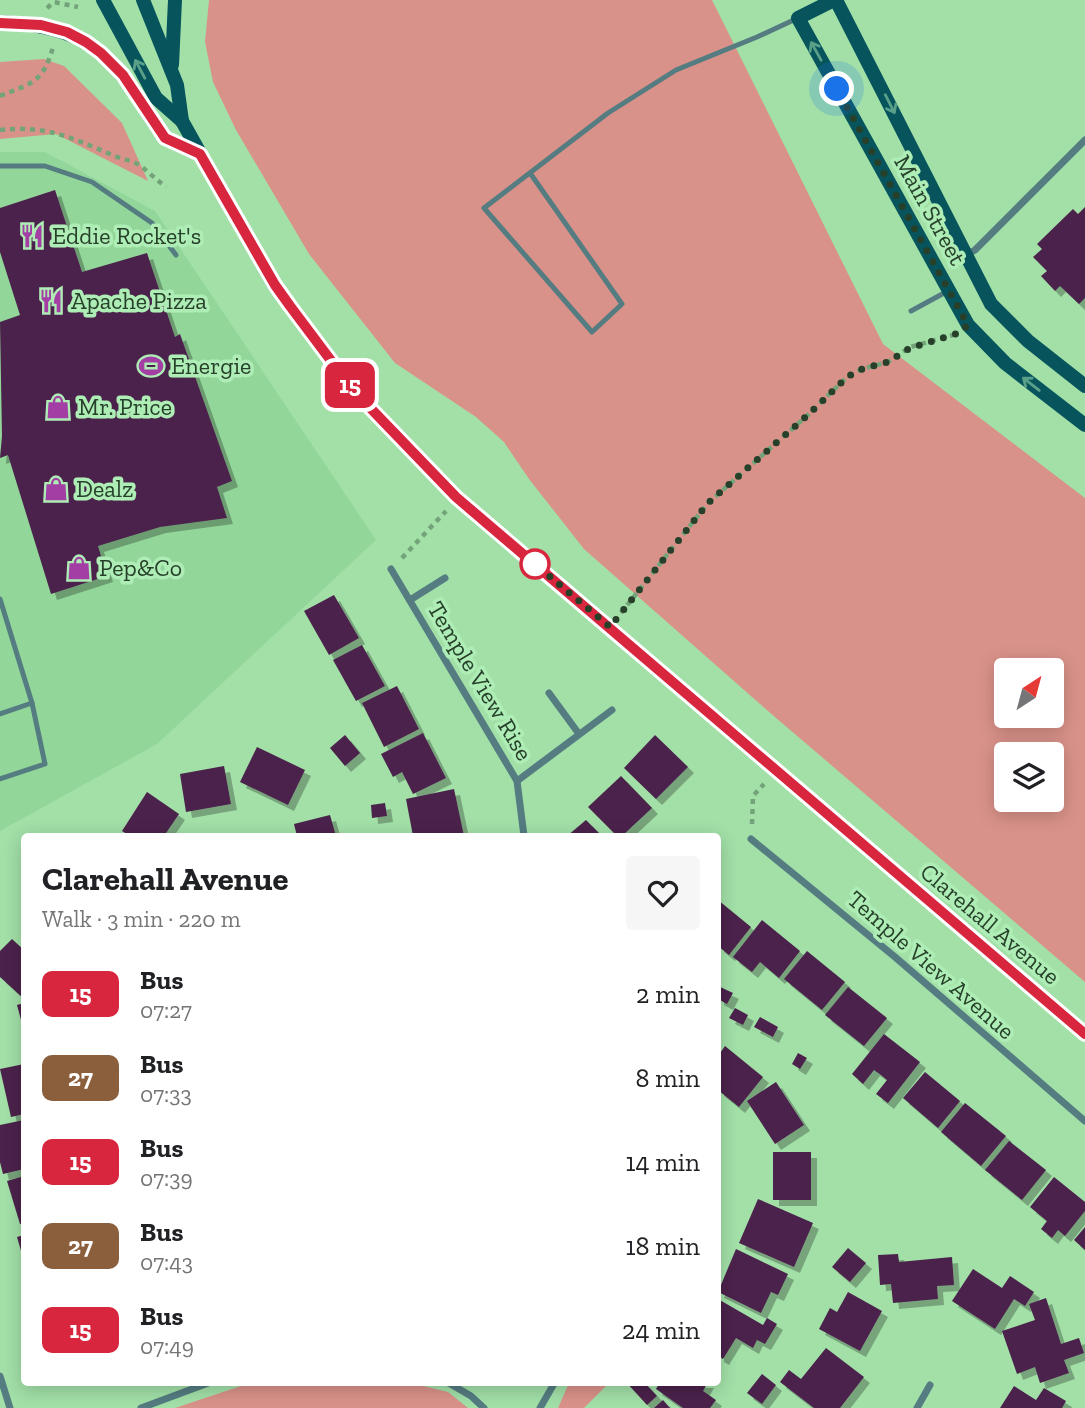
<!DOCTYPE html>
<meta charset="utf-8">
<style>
body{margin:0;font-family:"Zilla Slab",serif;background:#f6f6f6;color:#202124;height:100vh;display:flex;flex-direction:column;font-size:26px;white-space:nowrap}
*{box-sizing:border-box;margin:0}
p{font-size:23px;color:#757577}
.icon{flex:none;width:38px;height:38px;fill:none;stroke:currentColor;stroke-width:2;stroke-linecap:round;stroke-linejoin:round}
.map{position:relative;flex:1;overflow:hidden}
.side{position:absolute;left:21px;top:833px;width:700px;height:553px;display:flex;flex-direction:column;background:#fff;border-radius:7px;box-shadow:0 4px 18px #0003}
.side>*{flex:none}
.badge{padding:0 14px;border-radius:10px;font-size:24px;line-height:46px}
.needle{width:46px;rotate:36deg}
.buttons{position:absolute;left:994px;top:658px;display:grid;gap:14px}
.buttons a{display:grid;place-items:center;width:70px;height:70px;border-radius:7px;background:#fff;box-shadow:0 4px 18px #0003;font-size:35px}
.you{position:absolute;width:35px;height:35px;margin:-18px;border:5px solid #fff;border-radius:50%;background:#1a73e8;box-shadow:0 0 0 10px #1a73e833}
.map>.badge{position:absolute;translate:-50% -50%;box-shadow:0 0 0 4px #fff}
.round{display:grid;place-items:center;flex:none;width:74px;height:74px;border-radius:7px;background:#f6f6f6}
.summary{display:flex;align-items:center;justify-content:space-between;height:119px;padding:0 21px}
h1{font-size:33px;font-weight:700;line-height:52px}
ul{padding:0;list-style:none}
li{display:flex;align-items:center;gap:21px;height:84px;padding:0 21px}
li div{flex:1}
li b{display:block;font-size:26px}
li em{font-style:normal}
li .badge{min-width:77px;font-weight:700;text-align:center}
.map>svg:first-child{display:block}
.built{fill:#92d69a}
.green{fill:#d99289;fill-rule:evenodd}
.building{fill:#4b214b;filter:url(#shadow)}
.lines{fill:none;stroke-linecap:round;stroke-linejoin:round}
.path{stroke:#73a378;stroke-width:4.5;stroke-dasharray:5 5;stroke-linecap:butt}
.lane{stroke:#547c81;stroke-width:5}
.street{stroke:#547c81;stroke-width:7}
.secondary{stroke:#07545d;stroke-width:14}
.oneway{stroke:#5aa089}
.line-casing{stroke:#fff;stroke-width:16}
.line{stroke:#d7263d;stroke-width:10}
.walk{stroke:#27402a;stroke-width:7;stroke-dasharray:0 12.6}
.stop-dot{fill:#fff;stroke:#d7263d;stroke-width:3.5}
.labels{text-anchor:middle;stroke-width:7;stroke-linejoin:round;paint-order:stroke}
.street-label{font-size:24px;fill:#27402a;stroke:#aeedb5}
.poi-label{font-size:24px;fill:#27402a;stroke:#aeedb5;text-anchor:start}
</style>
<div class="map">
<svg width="1085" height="1408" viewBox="0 0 1085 1408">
<defs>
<filter id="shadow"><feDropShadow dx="6" dy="6" stdDeviation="0" flood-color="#0004"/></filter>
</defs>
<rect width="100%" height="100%" fill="#a2e0a8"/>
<path class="built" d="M0,152h45l110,59 221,329 -219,204 -157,87z"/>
<g class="green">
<path d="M209,0h503l171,344 202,154v484l-317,-271 -184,-162 -55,-70 -25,-37 -28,-25 -81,-54 -86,-109 -73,-124 -23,-48 -8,-40zM1006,670h46v46h-46zM1006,754h46v46h-46z"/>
<path d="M44,59l20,7 58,57 26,58 -92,-47 -56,5v-77z"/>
<path d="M250,1383h161l37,9 20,16h-293z"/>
<path d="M569,1383v-1l40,1 -25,25h-26z"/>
</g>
<g class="building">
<path d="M55,190l27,82 65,-19 28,84 5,-3 52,147 -15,6 10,31 -67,9 -62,19 9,30 -56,18 -43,-139 -8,3 2,-22 -2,-114 20,-7 -20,-63v-44z"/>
<path d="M1085,207v91l-6,6 -19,-18 -5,5 -14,-15 6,-5 -14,-14 9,-8 -5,-5 36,-35 5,5z"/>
<path d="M334,595l25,43 -30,17 -25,-44z"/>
<path d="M362,645l23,41 -29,15 -23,-41z"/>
<path d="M397,686l22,43 -35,18 -22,-44z"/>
<path d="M423,733l23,45 -33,16 -11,-22 -9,5 -12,-23z"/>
<path d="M345,735l15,18 -15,13 -15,-18z"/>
<path d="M655,735l33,32 -32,32 -32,-31z"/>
<path d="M257,747l48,23 -17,35 -48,-23z"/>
<path d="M224,766l7,38 -45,8 -6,-38z"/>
<path d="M621,776l31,32 -30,28h-5l-29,-29z"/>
<path d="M454,789l10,47h-51l-7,-37z"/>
<path d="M147,792l32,22 -15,22h-34l-8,-5z"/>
<path d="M385,803l2,13 -15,2 -1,-13z"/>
<path d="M330,815l6,21h-39l-3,-12z"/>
<path d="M586,820l16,16h-35z"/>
<path d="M718,900l33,27 -22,28 -11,-9z"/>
<path d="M762,920l38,31 -21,27 -19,-16 -8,10 -19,-15z"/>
<path d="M12,939l12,11 -1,48 -23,-21v-26z"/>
<path d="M807,951l38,31 -23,28 -38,-31z"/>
<path d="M718,986l15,7 -6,11 -9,-5z"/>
<path d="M848,987l39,31 -23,28 -39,-31z"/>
<path d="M24,1003v28l-7,-26z"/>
<path d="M735,1008l13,7 -5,10 -14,-7z"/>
<path d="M760,1017l18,10 -5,10 -19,-10z"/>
<path d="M884,1034l36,28 -32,41 -12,-9 11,-14 -6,-5 -7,-5 -11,14 -11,-10z"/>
<path d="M725,1046l38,31 -24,30 -21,-17v-34z"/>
<path d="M798,1053l9,5 -7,11 -8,-5z"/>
<path d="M24,1064v50l-13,3 -11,-48z"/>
<path d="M925,1072l35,29 -22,27 -35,-30z"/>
<path d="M776,1082l28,43 -29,19 -28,-43z"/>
<path d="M965,1103l41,33 -25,30 -40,-34z"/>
<path d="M24,1120v49l-21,5 -3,-12v-37z"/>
<path d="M1009,1141l37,29 -24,30 -37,-30z"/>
<rect x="773" y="1152" width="38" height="48"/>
<path d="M24,1176v47l-4,1 -13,-43z"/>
<path d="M1054,1177l31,25v9l-20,25 -7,-6 -6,8 -11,-9 6,-8 -17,-14z"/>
<path d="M758,1199l55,24 -19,44 -55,-24z"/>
<path d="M1085,1227v23l-11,-10z"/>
<path d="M24,1235v26l-7,-24z"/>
<path d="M848,1248l18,15 -16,19 -18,-15z"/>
<path d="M736,1249l52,25 -10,21 -7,-3 -10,21 -43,-21z"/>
<path d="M898,1254l1,8 53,-5 2,28 -17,1 1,13 -45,4 -2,-19 -11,1 -2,-30z"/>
<path d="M973,1269l29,19 8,-12 24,16 -9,14 -11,-7 -19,30 -43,-28z"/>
<path d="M848,1292l34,19 -22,40 -41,-22 11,-21 7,4z"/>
<path d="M1046,1298l15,46 18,-6 5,15 -20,7 5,13 -29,10 -5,-16 -18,7 -15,-43 33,-11 -6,-16z"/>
<path d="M718,1299l45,26 4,-7 10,6 -12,20 -8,-4 -4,8 -17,-10 -13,21 -5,-3z"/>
<path d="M826,1348l38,29 -24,31h-26l-34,-26 9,-12 12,9z"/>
<path d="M762,1374l14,11 -14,19 -15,-11z"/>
<path d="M626,1382h18l13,14 -10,9z"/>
<path d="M660,1382h48l-5,9 13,9 -6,8h-27l-27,-19z"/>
<path d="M1014,1386l22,14 8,-12 22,13 -4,7h-62z"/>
<path d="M663,1400l7,8h-16z"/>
</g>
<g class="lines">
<g class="path">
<path d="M47,8l7,-6 24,5"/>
<path d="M0,96c32,-13 43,-13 53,-49"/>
<path d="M0,130c45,-5 70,7 110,24 10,5 22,6 31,12 8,7 16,14 25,21"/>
<path d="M402,558l44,-47"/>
<path d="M621,613l87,-110 101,-89 38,-37 15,-8 26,-7 22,-15 43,-12"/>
<path d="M752,824l1,-28 11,-12"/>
</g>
<g class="lane">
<path d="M0,166h45l47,16 60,41 24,32"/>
<path d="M530,173l92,131 -30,28 -108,-124 124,-95 68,-43 81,-33 41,-19"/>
<path d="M911,311l35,-19"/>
<path d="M0,599l32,104 13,61 -45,15"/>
<path d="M0,714l32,-11"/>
</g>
<g class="street">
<path d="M966,255l9,-5 110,-110"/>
<path d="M391,569l126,212 7,55"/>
<path d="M410,600l35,-22"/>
<path d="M549,693l30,41"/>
<path d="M517,781l95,-71"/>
<path d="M751,839l144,118 190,164"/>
<path d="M0,1376l10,32"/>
<path d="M447,1382l24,14 13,12"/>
<path d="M141,1408l70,-26"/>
<path d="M540,1408l15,-26"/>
<path d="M917,1408l13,-23"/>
</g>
<g class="secondary">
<path d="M103,0l53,98 26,23 92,164 79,104 103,108 629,537"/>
<path d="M143,0l34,85 5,36"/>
<path d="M834,0l-36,18 170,307 37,38 80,62"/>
<path d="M836,0l155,304 37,37 57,45"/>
<path d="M0,22c65,4 98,16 136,72 7,11 20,36 30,44 9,7 24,11 34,16"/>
<path d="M172,65l3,-65"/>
</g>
</g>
<defs><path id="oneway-shaft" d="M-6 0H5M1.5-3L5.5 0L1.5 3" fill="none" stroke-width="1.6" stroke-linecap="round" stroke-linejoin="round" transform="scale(1.75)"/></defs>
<g class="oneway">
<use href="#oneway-shaft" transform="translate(816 51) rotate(-119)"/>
<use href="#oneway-shaft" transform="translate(140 69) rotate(-118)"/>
<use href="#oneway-shaft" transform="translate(890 104) rotate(63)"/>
<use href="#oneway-shaft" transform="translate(1031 384) rotate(-142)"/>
</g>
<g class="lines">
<g class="line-casing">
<path id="line" d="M0,23l41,2 26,7 19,10 15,11 22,22 42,63 35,16 75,131 15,21 63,84 103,107 629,537"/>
</g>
<use href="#line" class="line"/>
<path class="walk" d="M535,564l-7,-6 82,69 98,-124 101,-89 38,-37 15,-8 26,-7 22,-14 49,-15 9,-8 -131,-236"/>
</g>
<defs>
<g id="restaurant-bare" transform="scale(1.89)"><path d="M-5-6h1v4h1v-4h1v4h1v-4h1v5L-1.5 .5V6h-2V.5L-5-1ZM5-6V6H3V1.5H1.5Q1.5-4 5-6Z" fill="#a33fa4" stroke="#aeedb5" stroke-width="2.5" paint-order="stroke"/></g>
<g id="stadium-bare" transform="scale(1.89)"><path d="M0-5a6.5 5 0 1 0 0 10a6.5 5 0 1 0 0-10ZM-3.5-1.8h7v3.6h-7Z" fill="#a33fa4" stroke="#aeedb5" stroke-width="2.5" paint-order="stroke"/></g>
<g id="shop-bare" transform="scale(1.89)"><path d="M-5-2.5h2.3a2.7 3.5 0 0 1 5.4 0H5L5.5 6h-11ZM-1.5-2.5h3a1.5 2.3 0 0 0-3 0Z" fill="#a33fa4" stroke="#aeedb5" stroke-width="2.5" paint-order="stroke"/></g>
</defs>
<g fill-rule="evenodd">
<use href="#restaurant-bare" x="32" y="236"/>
<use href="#restaurant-bare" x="51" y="301"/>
<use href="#stadium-bare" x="151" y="366"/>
<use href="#shop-bare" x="58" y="407"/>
<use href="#shop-bare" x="56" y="489"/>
<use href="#shop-bare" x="79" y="568"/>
</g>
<circle class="stop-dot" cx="535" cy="564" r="14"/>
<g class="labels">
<g class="street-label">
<text transform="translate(930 210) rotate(61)" y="8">Main Street</text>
<text transform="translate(480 681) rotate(59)" y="8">Temple View Rise</text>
<text transform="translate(990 924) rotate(40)" y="8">Clarehall Avenue</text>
<text transform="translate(931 965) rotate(41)" y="8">Temple View Avenue</text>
</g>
<g class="poi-label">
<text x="52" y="244">Eddie Rocket's</text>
<text x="71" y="309">Apache Pizza</text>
<text x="171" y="374">Energie</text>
<text x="78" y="415">Mr. Price</text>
<text x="76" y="497">Dealz</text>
<text x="99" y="576">Pep&amp;Co</text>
</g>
</g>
</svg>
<div class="buttons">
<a><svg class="needle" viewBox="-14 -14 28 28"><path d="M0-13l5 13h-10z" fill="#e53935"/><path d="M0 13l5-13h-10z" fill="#757577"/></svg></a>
<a><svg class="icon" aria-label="layers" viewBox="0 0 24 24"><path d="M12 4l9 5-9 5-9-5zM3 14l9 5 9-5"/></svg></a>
</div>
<div class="you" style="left:837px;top:89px"></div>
<b class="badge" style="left:350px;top:385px;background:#d7263d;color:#fff">15</b>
<section class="side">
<div class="summary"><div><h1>Clarehall Avenue</h1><p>Walk · 3 min · 220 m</p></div><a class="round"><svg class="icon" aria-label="heart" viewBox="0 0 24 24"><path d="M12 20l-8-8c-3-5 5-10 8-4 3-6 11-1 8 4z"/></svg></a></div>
<ul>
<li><span class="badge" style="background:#d7263d;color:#fff">15</span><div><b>Bus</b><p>07:27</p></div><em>2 min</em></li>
<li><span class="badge" style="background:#8b5e3c;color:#fff">27</span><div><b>Bus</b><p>07:33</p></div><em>8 min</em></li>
<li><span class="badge" style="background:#d7263d;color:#fff">15</span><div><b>Bus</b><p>07:39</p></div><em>14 min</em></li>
<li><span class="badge" style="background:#8b5e3c;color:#fff">27</span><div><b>Bus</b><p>07:43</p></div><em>18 min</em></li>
<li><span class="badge" style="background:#d7263d;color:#fff">15</span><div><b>Bus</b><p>07:49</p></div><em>24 min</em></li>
</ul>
</section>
</div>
